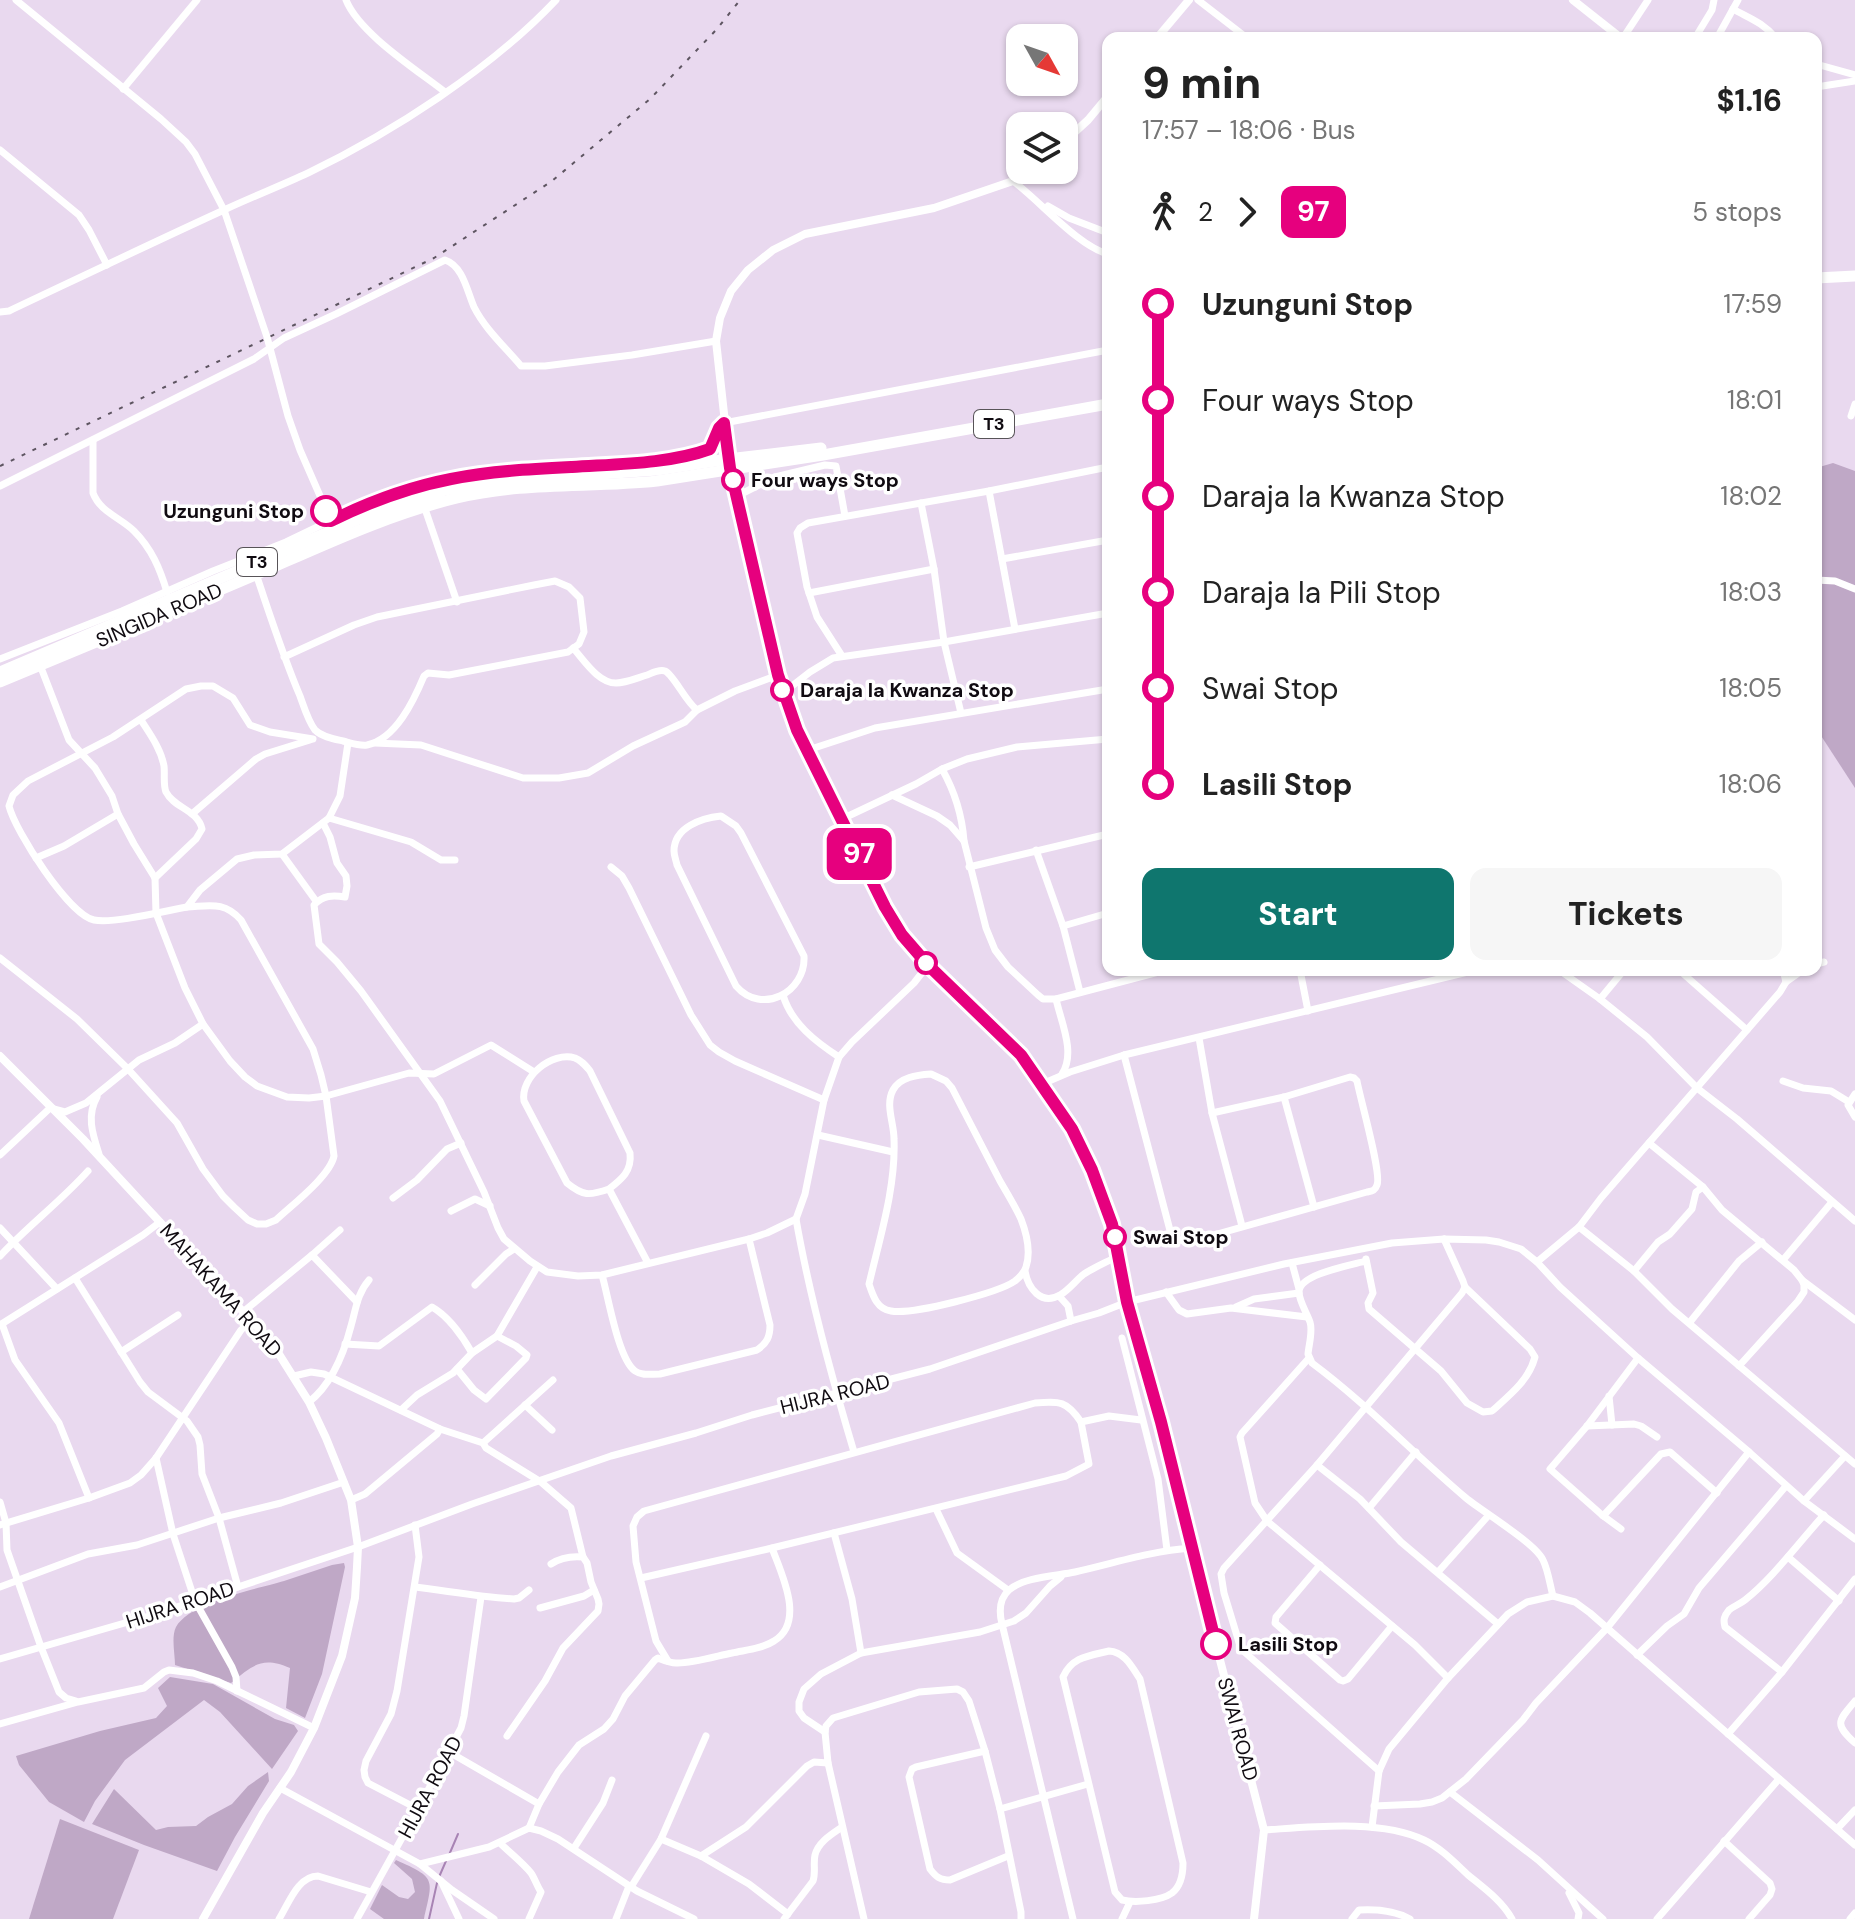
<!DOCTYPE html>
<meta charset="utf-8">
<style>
body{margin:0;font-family:"DM Sans",sans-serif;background:#f6f6f6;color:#222;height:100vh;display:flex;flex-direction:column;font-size:30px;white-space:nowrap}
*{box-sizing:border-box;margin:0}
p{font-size:26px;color:#767676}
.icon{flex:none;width:44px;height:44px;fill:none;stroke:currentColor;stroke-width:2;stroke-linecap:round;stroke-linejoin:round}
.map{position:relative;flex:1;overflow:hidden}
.details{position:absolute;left:1102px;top:32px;width:720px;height:944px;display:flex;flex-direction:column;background:#fff;border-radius:16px;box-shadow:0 2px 6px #0004}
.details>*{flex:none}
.badge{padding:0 16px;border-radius:12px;font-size:28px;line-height:52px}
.needle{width:52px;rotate:130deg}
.controls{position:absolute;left:1006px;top:24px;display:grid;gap:16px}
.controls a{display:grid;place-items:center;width:72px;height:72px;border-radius:16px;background:#fff;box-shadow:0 2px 6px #0004;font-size:40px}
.map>.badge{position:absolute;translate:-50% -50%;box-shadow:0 0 0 4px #fff}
.legs{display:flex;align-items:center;gap:12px;height:88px;padding:0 40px;font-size:26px}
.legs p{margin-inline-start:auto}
.overview{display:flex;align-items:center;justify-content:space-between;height:136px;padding:0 40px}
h1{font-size:44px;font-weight:800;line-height:60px}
.button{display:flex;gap:16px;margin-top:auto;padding:16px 40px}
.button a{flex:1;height:92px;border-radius:16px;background:#0f766e;color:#fff;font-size:32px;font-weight:800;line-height:92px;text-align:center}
.button a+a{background:#f6f6f6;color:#222}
ul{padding:0 40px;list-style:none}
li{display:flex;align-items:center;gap:28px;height:96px;font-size:30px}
li i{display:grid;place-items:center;width:12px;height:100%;margin:0 10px;background:currentColor}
li i::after{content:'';width:20px;height:20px;margin:-10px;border:6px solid;border-radius:50%;background:#fff}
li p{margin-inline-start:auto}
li:first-child i{background:linear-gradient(#0000 50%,currentColor 0)}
li:last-child i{background:linear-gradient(currentColor 50%,#0000 0)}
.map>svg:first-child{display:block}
.green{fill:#bfa8c6}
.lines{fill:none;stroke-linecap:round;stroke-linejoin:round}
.stream{stroke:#a884b4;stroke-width:2}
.minor{stroke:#fff;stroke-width:7}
.tertiary{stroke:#fff;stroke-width:8}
.trunk{stroke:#fff;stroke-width:11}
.rail{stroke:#5e5561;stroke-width:2;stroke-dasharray:4 8;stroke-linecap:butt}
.line-1-casing{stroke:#fff;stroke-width:18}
.line-1{stroke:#e6007e;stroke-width:12}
.stop-1-dot{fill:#fff;stroke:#e6007e;stroke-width:4}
.labels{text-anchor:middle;stroke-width:7;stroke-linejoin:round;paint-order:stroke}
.shield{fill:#fff;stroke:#585458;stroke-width:2}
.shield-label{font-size:18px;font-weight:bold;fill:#100b11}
.stop-label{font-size:20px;font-weight:bold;fill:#100b11;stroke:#fff;text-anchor:start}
.street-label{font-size:20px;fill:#100b11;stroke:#fff}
</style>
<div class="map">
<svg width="1855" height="1919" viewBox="0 0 1855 1919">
<rect width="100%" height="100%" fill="#e9d9ef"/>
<g class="green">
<path d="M1833,463l22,8v317l-39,-60v-260z"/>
<path d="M344,1563l1,4 -23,107 -17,44 -19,-10 4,-40c-28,-12 -37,-3 -59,15l-56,-18c0,-11 -4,-28 1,-38 14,-25 81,-38 108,-46 16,-5 32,-11 48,-16z"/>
<path d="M170,1677l43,7 62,35 19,6 4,6 -26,38 -52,-57 -16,-12 -79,60 -30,41 -11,21 -35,-20 -30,-37 -3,-9 84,-25 56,-13 11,-12 -9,-18z"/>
<path d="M268,1772l1,9 -34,56 -18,34 -73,-26 -52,-21 22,-35 42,41 12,-3 28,-1 12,-9 24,-13 16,-18z"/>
<path d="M60,1819l79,31 -26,69h-84z"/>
<path d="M396,1860c41,18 37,19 28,59h-40l-14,-10 12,-24 17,12 9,2 7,-7 -3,-13 -18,-16z"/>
</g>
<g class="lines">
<g class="stream">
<path d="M449,1855l9,-21"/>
<path d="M439,1877l7,-16"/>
<path d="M429,1919l8,-36"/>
</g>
<g class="minor">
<path d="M16,0l145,119 25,23 9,12 29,56 43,127 21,79 12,34 31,71"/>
<path d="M346,0c13,33 71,70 99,92"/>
<path d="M1198,0l49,38"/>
<path d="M1733,9c18,10 29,13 43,29"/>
<path d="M1623,38l25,-38"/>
<path d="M1695,38l17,-28 2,-10"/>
<path d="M1717,38l21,-38"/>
<path d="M1816,64l39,11"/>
<path d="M1816,87l39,-6"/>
<path d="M123,89l74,-89"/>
<path d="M0,150l79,65 10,15 18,35"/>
<path d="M1013,181c27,20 65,65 95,73"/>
<path d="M1048,206l21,12 39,15"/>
<path d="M0,312l9,-1c72,-34 143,-68 215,-101 28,-13 56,-24 84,-37 85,-41 183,-104 248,-173"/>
<path d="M1851,416l4,-12"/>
<path d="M93,440v53c7,19 28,25 41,38 18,18 26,38 33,61"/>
<path d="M0,486l254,-127 30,-21 52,-24 109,-54c18,6 22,31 29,47 11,22 31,40 47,59h24l87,-11 84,-14"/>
<path d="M989,491l26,138"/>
<path d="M737,496l38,-19 50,-12 11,1 9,50"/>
<path d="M921,503l13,66 10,73 17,71"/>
<path d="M424,506l33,96"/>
<path d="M1002,559l106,-19"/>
<path d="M256,574c14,41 27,82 44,122 4,11 8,25 15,34 7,7 19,9 28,11 8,2 16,5 24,4 29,-6 47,-45 57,-69l4,-3 21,2 119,-23 11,-8 5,-12 -4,-34 -11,-11 -14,-6 -21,4 -157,32 -23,8 -70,32"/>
<path d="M1816,580l19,1 20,8"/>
<path d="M809,593l125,-24"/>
<path d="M573,648c11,12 25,35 43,35 10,0 21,-5 31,-8 5,-2 12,-6 18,-4 9,4 20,30 32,39l38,-19 43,-16"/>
<path d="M842,656l-25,-39 -10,-30 -10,-54 3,-5 8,-5 181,-32 119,-24"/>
<path d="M0,659l122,-48 91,-40 73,-29 79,-38 77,-23 78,-11 129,-9 43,-7 18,-5 9,-21 5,-5 384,-73"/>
<path d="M40,665l29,75 26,28 17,28 6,18 16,30 21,34 1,35 29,75 18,36 27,37 15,16 12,9 30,11 22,1 17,-2 83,-23 25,1 57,-29 43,27"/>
<path d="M783,693l27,-21 23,-14 111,-16 164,-29"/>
<path d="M141,720c9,14 20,29 23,46 1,8 -1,19 2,26 8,16 32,18 36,37l-6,10 -41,39"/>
<path d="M313,739l-43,-7 -20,-7 -17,-27 -20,-12h-12l-15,3 -73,48 -85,44 -15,14 -4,11c6,25 60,109 85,114 19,4 71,-9 93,-13l13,-17 37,-31 17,-4 28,-1 47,-36 11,-22 8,-53"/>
<path d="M375,743l46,2 102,33h36l29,-5 45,-27 52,-24 12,-12"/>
<path d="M808,750l67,-22 233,-39"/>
<path d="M942,769c13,23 20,45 22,72"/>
<path d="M892,795l45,21 13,9 14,16 22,87 9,22 13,17 30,28 5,4h13l110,-29"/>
<path d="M192,814l64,-55 9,-5 45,-14"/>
<path d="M721,816l15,10 5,7 63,123c2,36 -42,60 -68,30l-59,-121c-1,-5 -3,-9 -3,-14 0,-24 28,-33 47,-35z"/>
<path d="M329,818l82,24 30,18h14"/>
<path d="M842,819l74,-35 26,-15 25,-10 50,-12 91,-8"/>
<path d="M323,823l7,14 7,26 9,13 1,10 -2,11c-12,-2 -22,-2 -31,8l5,39 18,18 24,29 79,110 44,91 14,36 6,11 26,22 17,11 31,4 24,-1 147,-36 18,-6 29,-14 9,-25 19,-94 15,-43 13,-15 62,-59 14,-18"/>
<path d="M1036,850l27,76 17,66"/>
<path d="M282,854l34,47"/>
<path d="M36,858l28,-12 54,-32"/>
<path d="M611,867l11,9 7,12 62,127 19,30 9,7 16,9 89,39"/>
<path d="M969,867l139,-33"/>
<path d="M1063,926l45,-13"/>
<path d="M0,958l77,61 51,50 49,54 26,46 20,27 11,11 14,13 9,4h9l10,-4c16,-15 54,-44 58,-64l-8,-60 -5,-21 -8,-26 -72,-129c-17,-19 -31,-14 -54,-13"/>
<path d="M1816,964l8,-2"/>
<path d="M1300,970l8,41"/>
<path d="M1559,970l41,29 47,38 50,51 40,31 118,102"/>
<path d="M1679,970l68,60"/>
<path d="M1786,982l17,-12"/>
<path d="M783,995c8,28 33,47 56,62"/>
<path d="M1056,999c5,23 20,54 6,75"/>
<path d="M1600,999l24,-29"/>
<path d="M1199,1038l13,75 30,113"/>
<path d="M1124,1055l48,183 17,4 178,-50c5,-1 8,-1 10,-7 5,-11 -17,-87 -20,-104l-3,-3 -4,-1 -66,20 -72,16"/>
<path d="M931,1074l15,7 6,7c16,31 32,62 48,93 7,12 15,25 21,38 5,13 10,33 5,48 -2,6 -6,10 -11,14 -17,12 -103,34 -124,30 -14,-2 -18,-15 -22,-27 11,-47 27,-97 25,-145 0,-16 -9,-34 -1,-49 7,-13 24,-15 38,-16z"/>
<path d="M1783,1081l20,7 28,3 18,11"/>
<path d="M1042,1084l28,-12 54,-17 352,-85"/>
<path d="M1855,1094l-7,11 7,12"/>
<path d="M97,1097c-11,19 -4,38 2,57"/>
<path d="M1284,1097l30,110"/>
<path d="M818,1135l75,17"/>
<path d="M1649,1143l54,44 19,23 72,60 8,10 2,5v7l-6,9 -59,65"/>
<path d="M0,1155l50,-47 15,4 21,-9 53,-43 36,-17 28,-19"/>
<path d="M609,1189c-20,7 -26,7 -42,-6l-43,-82c-4,-24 28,-50 51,-43 7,3 10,7 15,13l40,82c2,18 -8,26 -21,36l39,74"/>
<path d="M393,1198l24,-18 30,-31 14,-6"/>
<path d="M451,1211l24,-12 15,7"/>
<path d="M796,1219c14,80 35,156 58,233"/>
<path d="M1579,1227l55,44 38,38 183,155"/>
<path d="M0,1228l57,61"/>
<path d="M312,1255l28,-25"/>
<path d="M0,1256c28,-30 61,-55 88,-85"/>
<path d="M1366,1259l7,34 -5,10 1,6 72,62 26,32 16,9 9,-1c18,-16 37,-31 43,-54l-5,-8 -65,-62"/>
<path d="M1783,1260l49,-58"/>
<path d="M1366,1261c-14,4 -67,13 -67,31 0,9 8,21 11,30 3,9 -1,22 -2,32l4,9c55,41 102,91 154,135 17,14 69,45 77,62 5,10 7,25 10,36"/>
<path d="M1537,1262l42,-35 22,-29 179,-206 6,-10 -3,-12"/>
<path d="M1292,1263l7,26"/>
<path d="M1025,1271c3,17 16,35 35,24 9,-5 16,-15 24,-21 11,-7 23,-12 34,-18"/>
<path d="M1634,1271l24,-29 12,-8 22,-25 4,-17 7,-5"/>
<path d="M602,1275c6,20 16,84 33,96 7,5 16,3 25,3l97,-24c10,-7 13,-13 13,-25l-21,-86"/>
<path d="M75,1278l65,104 8,10 39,29 11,16 2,8 2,29 17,44 19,69"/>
<path d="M1802,1280l53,40"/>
<path d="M475,1285l31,-31 8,-5"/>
<path d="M1166,1292l13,18 8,4 44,-6 76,9"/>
<path d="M1059,1296l9,10 3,15"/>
<path d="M1236,1307l18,-8 45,-6"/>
<path d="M243,1312l69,-57 45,47"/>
<path d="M1690,1322l49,-61 23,-19"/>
<path d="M2,1324l13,36 44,63 30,75"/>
<path d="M0,1325l143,-90 17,-13"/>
<path d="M1122,1338l36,141 9,71"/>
<path d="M345,1344l34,2 53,-39c16,9 31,30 40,46"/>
<path d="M121,1352l57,-37"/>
<path d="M1309,1358l-67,75 -2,4 15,66 12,18 148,124 33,33"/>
<path d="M457,1369l17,21 12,9 40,-41 1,-3 -11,-9 -19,-10"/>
<path d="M294,1376l17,-4 13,2 116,55 43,14 3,5 55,34 30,26 12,49"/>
<path d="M1609,1396l3,29"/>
<path d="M309,1402c23,-18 35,-49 42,-76 5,-17 6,-32 18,-46"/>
<path d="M525,1405l27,25"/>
<path d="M401,1410l16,-15 36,-22 19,-20 25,-17 40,-69"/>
<path d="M1587,1426l47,-2 7,2 16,11"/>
<path d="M483,1443l70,-63"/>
<path d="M156,1458l17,76 22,67 37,66 4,10 1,14"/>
<path d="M1317,1465l43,34 41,43 97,82"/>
<path d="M351,1500l14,-6 72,-60 3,-5"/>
<path d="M1804,1501l41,-45"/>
<path d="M0,1502l6,21 1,27 34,97 18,45 7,6 10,3"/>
<path d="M1369,1508l47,-56"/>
<path d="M936,1509l21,44 51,37"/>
<path d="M1603,1516l58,-62 9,-2 47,41"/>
<path d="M0,1525l89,-27 41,-15 11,-8 15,-17 85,-128 10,-9"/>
<path d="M415,1525l4,32 -22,134 -6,23 -25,47 -2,9 1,7 3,6 50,26"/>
<path d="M1621,1529l-19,-14 -52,-46 37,-43 51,-68"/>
<path d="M834,1533l18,66 9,54"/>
<path d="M1788,1557l51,44"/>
<path d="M1320,1565l-44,52 -1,6 65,57 3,1 5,-2 44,-53"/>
<path d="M1438,1572l50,-56"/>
<path d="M641,1578l131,-30 294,-72 23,-12 -8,-42"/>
<path d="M0,1587l88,-33 49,-9 82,-27 62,-15 63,-21"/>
<path d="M415,1587c33,4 66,10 99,12l5,-1 10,-8"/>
<path d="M540,1608l44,-12 10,-6"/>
<path d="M1109,1651c16,1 23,16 31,28l43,184c0,11 -2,23 -11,30 -11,8 -37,10 -50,7l-7,-8 -52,-215c9,-20 25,-21 46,-26z"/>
<path d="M1637,1655l30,-29 17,-12 15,-26 87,-102"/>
<path d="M0,1659l149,-43 89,-29 120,-40 114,-43 139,-48 85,-23 56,-18 178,-46 141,-48 28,-8 28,-11 157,-38 108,-21 52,-4 42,1 13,2 22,7 16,13 23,25 78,71 111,94 55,49 51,38"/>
<path d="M668,1661l-12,-20 -20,-79 -3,-36 4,-9 7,-6 391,-108c25,-2 32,-2 46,19l28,-6 32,4"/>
<path d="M1782,1672l-57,-45c-2,-7 -1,-11 4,-17 5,-4 11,-6 16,-10 29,-23 54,-58 79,-85"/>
<path d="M1855,1701c-17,20 -21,23 0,42"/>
<path d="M0,1724l78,-22 66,-14 20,-16 5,-2 24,3 24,8 97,47"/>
<path d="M825,1732l-21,-14 -5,-7v-9l5,-13 17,-15 40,-21 119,-21 34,-11 12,-8 24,-27 11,-9"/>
<path d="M1728,1734l54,-62 73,-93"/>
<path d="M507,1736l38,-55 18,-33 35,-37 1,-7 -1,-5 -7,-17 -4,-19 -4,-6c-11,-1 -23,1 -32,7"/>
<path d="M985,1751l-69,16 -4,2 -3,8 21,92c6,8 10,11 20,11l58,-24"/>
<path d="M449,1752l90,52"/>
<path d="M1379,1771l-138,-122 -17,-56 -3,-19 3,-6 93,-103 145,-172 3,-6 -2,-6 -19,-42"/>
<path d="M280,1788l140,76 69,-17 40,-19 12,3 17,8 79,52 57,28"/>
<path d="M1450,1792l88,68 65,59"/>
<path d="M1374,1806l46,-2 12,-2 10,-4 24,-19 57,-59 13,-17 71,-75 142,-176"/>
<path d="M1000,1809l88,-25"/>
<path d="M1372,1827l7,-56 10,-22 59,-71 60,-64 19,-12 26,-6 22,6 15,11 265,232"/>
<path d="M529,1828l10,-24 19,-32 21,-27 25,-16 9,-10 12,-23 30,-36 3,-2c5,2 12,5 18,5 14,1 41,-7 56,-10 13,-3 30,-4 42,-12 32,-19 7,-68 -2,-93"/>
<path d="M1837,1829l18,-19"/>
<path d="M1264,1830c47,-3 117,-11 160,10 17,8 31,23 44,35 16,13 34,26 44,44"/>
<path d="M661,1839l40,17 48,28 39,30"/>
<path d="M1724,1841l46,42 2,6 -2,6 -21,24"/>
<path d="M500,1843c10,10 22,19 31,30 4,6 6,13 10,19l-12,27"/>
<path d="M574,1848l29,-45 9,-23"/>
<path d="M701,1856l45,-29 61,-61 7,-4 14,1"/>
<path d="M420,1864l32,26 42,29"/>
<path d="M441,1881l18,38"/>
<path d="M631,1887l30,-48 45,-103"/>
<path d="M1569,1893l10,20 -1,6"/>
<path d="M279,1919c10,-16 19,-43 39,-43l53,16"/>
<path d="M357,1919l61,-110 43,-81 3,-12 17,-119"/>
<path d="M616,1919l13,-33"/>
<path d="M784,1919l29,-38c3,-9 0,-17 2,-26 3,-13 17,-21 27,-28"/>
<path d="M864,1919l-36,-156 -3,-31 1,-6 7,-8 86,-26 38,-3 6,3 6,9 16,50 15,58 21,103v7"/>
<path d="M1073,1919l-71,-295c-3,-12 -3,-25 7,-34 15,-13 47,-14 66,-18 39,-9 77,-21 116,-24"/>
<path d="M1122,1919l8,-17"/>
<path d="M1352,1919l7,-9c18,-1 35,0 51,9"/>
<path d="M1657,1919l122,-140"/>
<path d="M1850,1919l5,-6"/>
</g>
<g class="tertiary">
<path d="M1573,0l48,38"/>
<path d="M1157,38l32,-38"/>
<path d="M1064,142l24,-22 20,-24"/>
<path d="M1029,170l-16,11 -79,27 -129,26 -32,16 -25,20 -17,21 -11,27 -4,23 14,127 53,225 14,37 88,177 17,28 26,30 93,90 21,29 30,45 20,41 20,54 15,78 34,120 30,126 73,282 -10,89"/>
<path d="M0,1056l83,83 189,204 37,59 17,36 25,62 7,47 -1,20 -2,31 -13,58 -28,72 -23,44 -28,41 -60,106"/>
</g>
<g class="trunk">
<path d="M1816,278l39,-2"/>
<path d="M0,672l359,-153 86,-29 42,-8 170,-12 71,-11 93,-11"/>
<path d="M0,682c84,-35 169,-70 253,-106 67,-29 133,-61 204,-78 65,-16 134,-10 200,-17l166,-26 285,-51"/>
</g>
<path class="rail" d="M0,466l434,-208 118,-77 98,-82 67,-70 23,-29"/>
</g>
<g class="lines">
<g class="line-1-casing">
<path id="line-1" d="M326,511l5,10c36,-18 79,-34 120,-42 40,-8 81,-10 121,-12 44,-3 97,-3 138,-18l9,-21 5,-5 6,45 48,207 19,55 88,177 17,28 26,30 93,90 51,74 20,41 20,54 15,78 34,120 55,222"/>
</g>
<use href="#line-1" class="line-1"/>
</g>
<g class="stop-1-dot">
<circle cx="733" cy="480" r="10"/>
<circle cx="326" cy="511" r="14"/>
<circle cx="782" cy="690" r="10"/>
<circle cx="926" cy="963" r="10"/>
<circle cx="1115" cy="1237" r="10"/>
<circle cx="1216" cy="1644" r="14"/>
</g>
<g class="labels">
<g class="shield">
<rect x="974" y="410" width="40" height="28" rx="6"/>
<rect x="237" y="548" width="40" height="28" rx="6"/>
</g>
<g class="shield-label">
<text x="994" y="430">T3</text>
<text x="257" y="568">T3</text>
</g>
<g class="stop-label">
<text x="751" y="487">Four ways Stop</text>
<text x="304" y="518" text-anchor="end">Uzunguni Stop</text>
<text x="800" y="697">Daraja la Kwanza Stop</text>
<text x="1133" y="1244">Swai Stop</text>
<text x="1238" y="1651">Lasili Stop</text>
</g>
<g class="street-label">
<text transform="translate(159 615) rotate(-23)" y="7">SINGIDA ROAD</text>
<text transform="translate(221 1290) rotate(48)" y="7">MAHAKAMA ROAD</text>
<text transform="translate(835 1394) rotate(-14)" y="7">HIJRA ROAD</text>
<text transform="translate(180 1605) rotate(-18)" y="7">HIJRA ROAD</text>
<text transform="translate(1238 1729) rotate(75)" y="7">SWAI ROAD</text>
<text transform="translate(430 1787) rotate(-62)" y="7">HIJRA ROAD</text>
</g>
</g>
</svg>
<div class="controls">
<a><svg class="needle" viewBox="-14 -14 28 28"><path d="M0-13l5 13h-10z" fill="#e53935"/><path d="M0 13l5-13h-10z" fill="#767676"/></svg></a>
<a><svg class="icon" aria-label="layers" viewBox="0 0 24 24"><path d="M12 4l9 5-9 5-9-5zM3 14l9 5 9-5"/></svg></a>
</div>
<b class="badge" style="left:859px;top:854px;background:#e6007e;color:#fff">97</b>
<section class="details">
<div class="overview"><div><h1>9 min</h1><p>17:57 – 18:06 · Bus</p></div><b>$1.16</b></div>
<div class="legs"><svg class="icon" aria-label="walk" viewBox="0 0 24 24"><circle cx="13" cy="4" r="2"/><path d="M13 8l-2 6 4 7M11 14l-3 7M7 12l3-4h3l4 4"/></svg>2<svg class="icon" aria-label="forward" viewBox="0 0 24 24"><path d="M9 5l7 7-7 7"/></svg><b class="badge" style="background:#e6007e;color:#fff">97</b><p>5 stops</p></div>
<ul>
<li><i style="color:#e6007e"></i><b>Uzunguni Stop</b><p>17:59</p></li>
<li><i style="color:#e6007e"></i><span>Four ways Stop</span><p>18:01</p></li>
<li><i style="color:#e6007e"></i><span>Daraja la Kwanza Stop</span><p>18:02</p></li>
<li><i style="color:#e6007e"></i><span>Daraja la Pili Stop</span><p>18:03</p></li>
<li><i style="color:#e6007e"></i><span>Swai Stop</span><p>18:05</p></li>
<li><i style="color:#e6007e"></i><b>Lasili Stop</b><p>18:06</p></li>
</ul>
<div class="button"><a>Start</a><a>Tickets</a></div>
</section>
</div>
